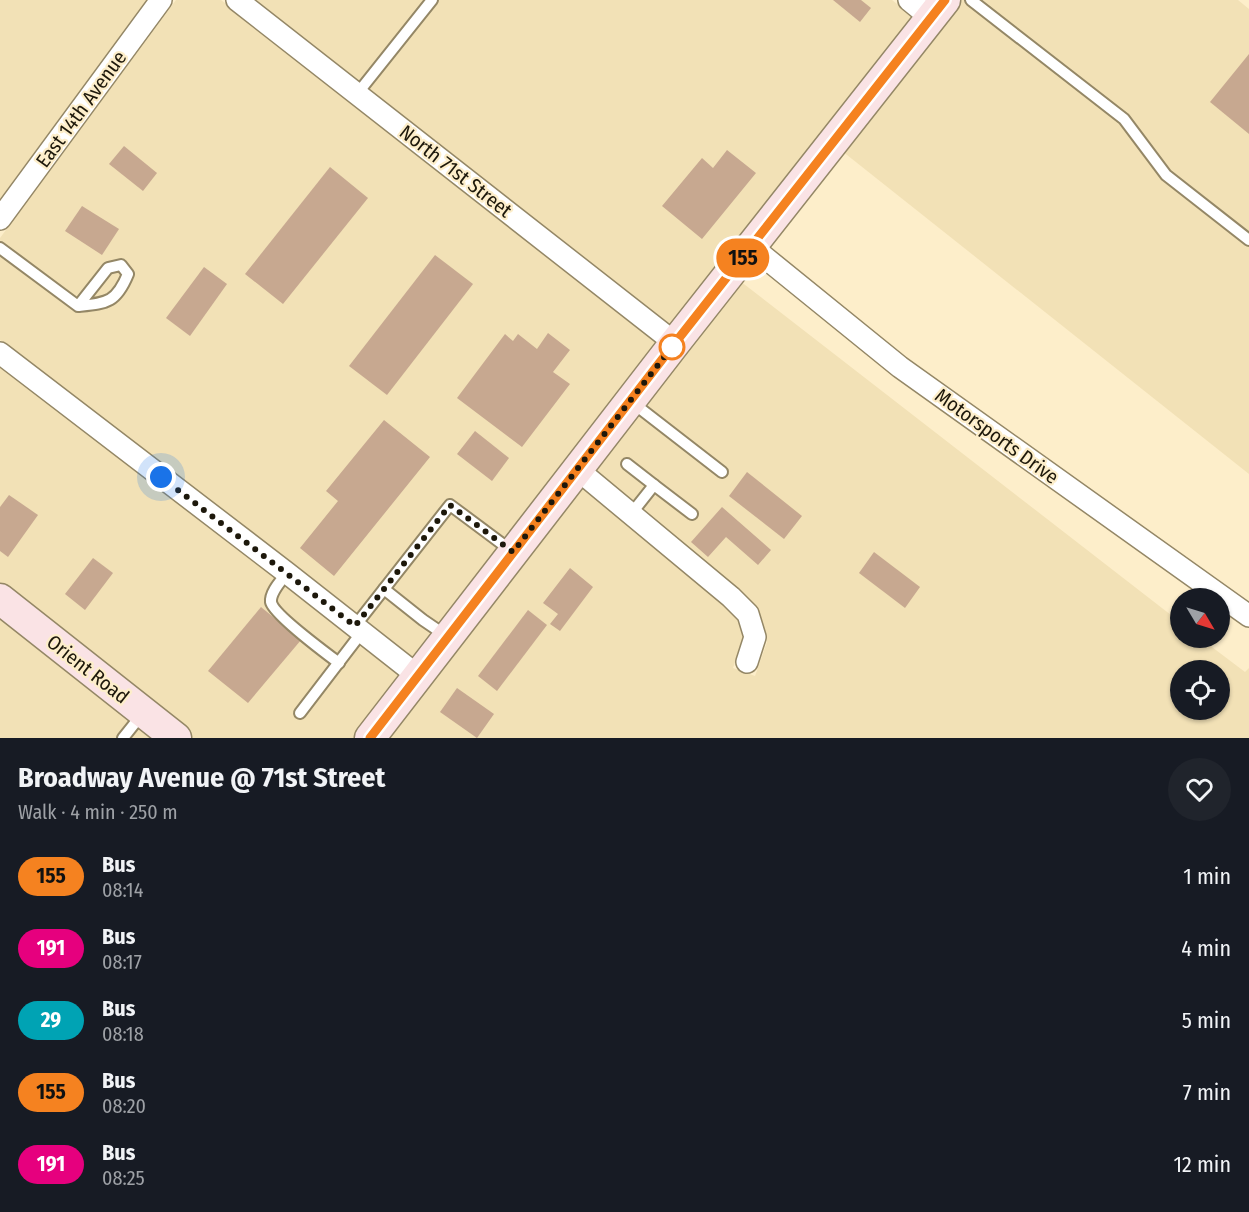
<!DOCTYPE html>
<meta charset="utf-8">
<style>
body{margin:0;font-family:"Fira Sans Condensed",sans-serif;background:#20242c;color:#f1f3f6;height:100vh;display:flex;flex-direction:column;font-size:22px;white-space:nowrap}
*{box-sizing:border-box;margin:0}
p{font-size:20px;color:#9ea1a6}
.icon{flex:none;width:33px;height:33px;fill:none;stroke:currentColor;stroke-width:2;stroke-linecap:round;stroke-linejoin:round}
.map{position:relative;height:738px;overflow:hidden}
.details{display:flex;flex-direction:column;background:#171b24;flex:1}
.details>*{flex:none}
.badge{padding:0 12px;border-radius:20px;font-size:21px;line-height:39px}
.needle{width:39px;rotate:128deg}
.fabs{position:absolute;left:1170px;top:588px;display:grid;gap:12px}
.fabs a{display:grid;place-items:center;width:60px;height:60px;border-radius:50%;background:#171b24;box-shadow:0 2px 4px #0004;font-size:30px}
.you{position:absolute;width:30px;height:30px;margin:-15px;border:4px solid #fff;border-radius:50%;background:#1a73e8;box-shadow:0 0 0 9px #1a73e833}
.map>.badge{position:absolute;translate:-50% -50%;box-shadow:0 0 0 3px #fff}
.round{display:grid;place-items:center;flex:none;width:63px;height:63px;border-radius:32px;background:#20242c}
.summary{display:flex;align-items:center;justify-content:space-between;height:102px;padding:0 18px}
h1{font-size:28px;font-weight:700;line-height:45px}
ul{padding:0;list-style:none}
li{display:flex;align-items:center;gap:18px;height:72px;padding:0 18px}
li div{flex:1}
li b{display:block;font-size:22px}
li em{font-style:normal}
li .badge{min-width:66px;font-weight:700;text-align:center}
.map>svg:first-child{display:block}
.built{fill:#f2e1b6;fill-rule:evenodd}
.building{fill:#c7a890}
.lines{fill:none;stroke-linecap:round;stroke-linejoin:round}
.lane-casing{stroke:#948766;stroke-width:14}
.street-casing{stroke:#948766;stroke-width:24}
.secondary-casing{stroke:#948766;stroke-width:33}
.lane{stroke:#fff;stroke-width:10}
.street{stroke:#fff;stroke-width:21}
.secondary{stroke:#fae3e5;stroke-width:30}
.line-casing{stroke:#fff;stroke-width:14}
.line{stroke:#f58220;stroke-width:9}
.walk{stroke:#1d180b;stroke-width:6;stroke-dasharray:0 10.8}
.stop-dot{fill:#fff;stroke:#f58220;stroke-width:3}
.labels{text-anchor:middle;stroke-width:4.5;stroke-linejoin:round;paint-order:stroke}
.street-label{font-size:20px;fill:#1d180b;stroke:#fdeeca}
</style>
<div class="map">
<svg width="1249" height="738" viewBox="0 0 1249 738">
<rect width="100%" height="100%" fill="#fdeeca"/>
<g class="built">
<path d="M0,0h147l-147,199z"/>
<path d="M176,0h45l439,344 -245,317 -122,-97 -293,-224v-102z"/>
<path d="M255,0h637l24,19 -244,308z"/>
<path d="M960,0h278l11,9v465l-407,-323z"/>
<path d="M740,281l440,341v16h20l45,34 4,-4v70h-864l195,-253 144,119 14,15 6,17 -11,32 22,8 12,-34 -1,-7 -7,-23 -3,-5 -18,-18 -145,-121zM1180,670h40v40h-40z"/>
<path d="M0,366l280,215 123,96 -48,61h-162l-193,-152z"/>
<path d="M0,613l159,125h-159z"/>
</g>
<g class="building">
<path d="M833,0h28l10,8 -11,14z"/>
<path d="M1249,54v80l-39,-32z"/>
<path d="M124,146l33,27 -14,18 -34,-27z"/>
<path d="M727,150l29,23 -54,66 -40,-33 40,-48 11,10z"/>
<path d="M330,167l38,31 -85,106 -38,-30z"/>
<path d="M82,206l37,23 -17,26 -37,-24z"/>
<path d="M435,255l38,29 -86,111 -38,-29z"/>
<path d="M204,267l23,17 -37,52 -24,-18z"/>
<path d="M548,333l22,17 -17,22 17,12 -48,63 -65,-49 48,-64 8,7 5,-7 19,15z"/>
<path d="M384,420l46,37 -96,119 -34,-28 38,-47 -12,-10z"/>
<path d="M475,431l34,27 -17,23 -35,-27z"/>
<path d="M747,472l55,44 -18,23 -55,-43z"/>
<path d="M9,495l29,20 -30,42 -8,-6v-44z"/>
<path d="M722,507l49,43 -13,15 -32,-28 -18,20 -17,-15z"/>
<path d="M874,552l46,35 -15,21 -46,-35z"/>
<path d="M93,558l20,15 -28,37 -20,-16z"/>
<path d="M570,568l23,19 -33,44 -10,-7 8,-10 -15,-11z"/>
<path d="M261,607l40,33 -53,63 -40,-32z"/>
<path d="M528,610l19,15 -50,66 -19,-15z"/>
<path d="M457,688l37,26 -17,24 -37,-26z"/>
</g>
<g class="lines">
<g class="lane-casing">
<g id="lane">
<path d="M971,0l153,119 42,56 83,65"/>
<path d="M357,94l75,-94"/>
<path d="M0,248l78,58c29,-3 38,-3 50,-32l-7,-9 -13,3 -30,38"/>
<path d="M633,403l89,69"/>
<path d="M627,464l27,21"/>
<path d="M631,514l23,-29 38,29"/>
<path d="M287,573c-6,8 -17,19 -16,29 2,12 56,52 68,61"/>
<path d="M384,589l39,31 22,15"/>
<path d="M355,626l95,-121 63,47"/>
<path d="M300,713l62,-81"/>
<path d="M123,738l20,-25"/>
</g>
</g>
<g class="street-casing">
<g id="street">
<path d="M237,0l438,343"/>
<path d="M909,0l22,18"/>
<path d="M0,219l161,-219"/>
<path d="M752,247l148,120 349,249"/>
<path d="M0,353l287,220 131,103"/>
<path d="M577,469l154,128 17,17 7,23 -8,25"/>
</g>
</g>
<g class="secondary-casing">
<g id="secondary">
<path d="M0,599l176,139"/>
<path d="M370,738l305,-395 270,-343"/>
</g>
</g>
<use href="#lane" class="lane"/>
<use href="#street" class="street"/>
<use href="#secondary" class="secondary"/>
</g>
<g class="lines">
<g class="line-casing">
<path id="line" d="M370,738l294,-381 281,-357"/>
</g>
<use href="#line" class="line"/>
<path class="walk" d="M161,477l194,149 95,-121 63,47 162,-209 -3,4"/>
</g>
<circle class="stop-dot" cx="672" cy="347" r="12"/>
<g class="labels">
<g class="street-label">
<text transform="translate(81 109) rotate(-54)" y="7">East 14th Avenue</text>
<text transform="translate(456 171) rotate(38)" y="7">North 71st Street</text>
<text transform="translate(997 436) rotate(36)" y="7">Motorsports Drive</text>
<text transform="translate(88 669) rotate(38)" y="7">Orient Road</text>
</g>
</g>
</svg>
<div class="fabs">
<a><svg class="needle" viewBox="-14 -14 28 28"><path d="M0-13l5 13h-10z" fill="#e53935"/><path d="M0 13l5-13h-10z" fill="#9ea1a6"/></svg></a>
<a><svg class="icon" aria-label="locate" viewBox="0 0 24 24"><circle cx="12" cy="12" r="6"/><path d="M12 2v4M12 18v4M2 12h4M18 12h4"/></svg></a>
</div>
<div class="you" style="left:161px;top:477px"></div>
<b class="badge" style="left:743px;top:258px;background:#f58220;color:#111">155</b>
</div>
<section class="details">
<div class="summary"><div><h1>Broadway Avenue @ 71st Street</h1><p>Walk · 4 min · 250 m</p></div><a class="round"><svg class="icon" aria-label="heart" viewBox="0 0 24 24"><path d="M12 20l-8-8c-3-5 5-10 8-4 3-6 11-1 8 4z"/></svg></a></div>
<ul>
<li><span class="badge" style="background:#f58220;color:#111">155</span><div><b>Bus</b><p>08:14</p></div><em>1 min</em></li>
<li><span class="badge" style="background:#e6007e;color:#fff">191</span><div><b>Bus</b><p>08:17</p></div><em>4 min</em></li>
<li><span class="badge" style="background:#00a3b4;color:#fff">29</span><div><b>Bus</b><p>08:18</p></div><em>5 min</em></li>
<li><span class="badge" style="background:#f58220;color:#111">155</span><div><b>Bus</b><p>08:20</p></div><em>7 min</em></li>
<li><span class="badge" style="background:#e6007e;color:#fff">191</span><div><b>Bus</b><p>08:25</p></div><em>12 min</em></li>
</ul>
</section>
